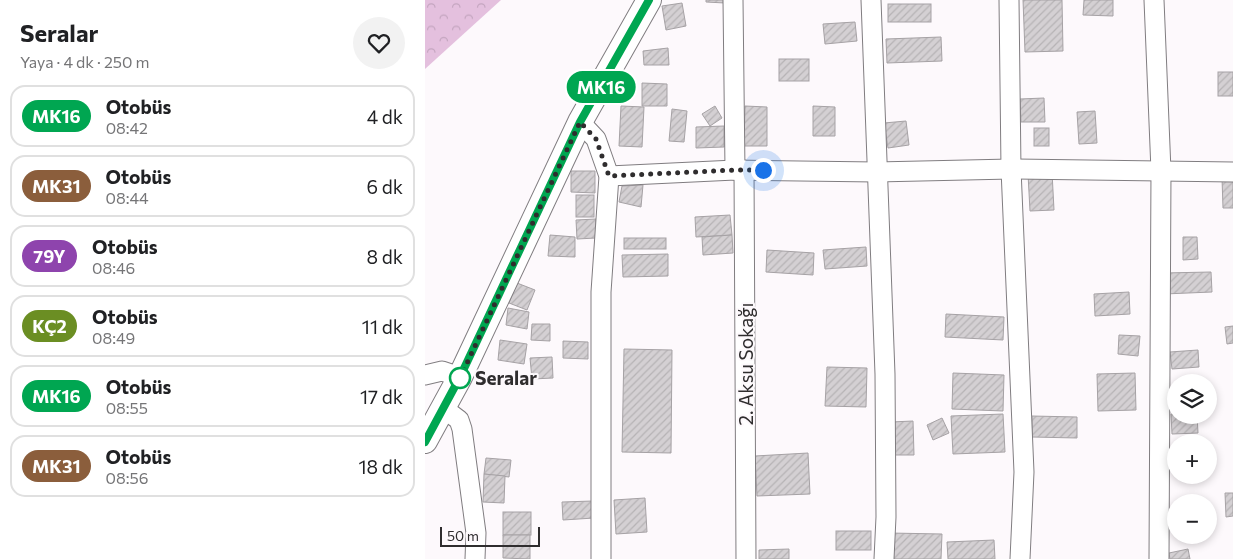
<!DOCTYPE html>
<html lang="tr">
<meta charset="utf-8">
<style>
body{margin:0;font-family:Commissioner,sans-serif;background:#f2f2f2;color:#202124;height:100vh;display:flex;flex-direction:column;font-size:19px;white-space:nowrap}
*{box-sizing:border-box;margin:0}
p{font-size:16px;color:#757577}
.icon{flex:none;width:28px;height:28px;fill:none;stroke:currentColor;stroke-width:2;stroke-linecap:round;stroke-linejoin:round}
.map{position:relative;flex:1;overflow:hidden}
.side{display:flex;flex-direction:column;background:#fff;width:425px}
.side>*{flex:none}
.badge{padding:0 10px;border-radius:16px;font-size:18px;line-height:32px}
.buttons{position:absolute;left:742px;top:374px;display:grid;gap:10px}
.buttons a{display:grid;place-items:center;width:50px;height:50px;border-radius:50%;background:#fff;box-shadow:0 2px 8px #0003;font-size:25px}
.scale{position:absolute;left:15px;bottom:12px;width:100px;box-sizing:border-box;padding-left:5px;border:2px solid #2f2d2e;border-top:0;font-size:14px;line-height:18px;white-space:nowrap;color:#2f2d2e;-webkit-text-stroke:4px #fdf9fc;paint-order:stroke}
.you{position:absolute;width:25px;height:25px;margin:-12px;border:4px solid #fff;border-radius:50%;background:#1a73e8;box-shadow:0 0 0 8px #1a73e833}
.map>.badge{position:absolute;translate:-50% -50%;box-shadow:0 0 0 2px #fff}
.round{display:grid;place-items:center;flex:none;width:52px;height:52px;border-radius:26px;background:#f2f2f2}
.overview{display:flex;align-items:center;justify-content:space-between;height:85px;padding:0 20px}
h1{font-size:24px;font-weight:700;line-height:38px}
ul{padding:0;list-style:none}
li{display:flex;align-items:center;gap:15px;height:62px;margin:0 10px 8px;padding:0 10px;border:2px solid #e0e0e0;border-radius:15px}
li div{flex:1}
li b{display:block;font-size:19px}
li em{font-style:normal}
li .badge{min-width:55px;font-weight:700;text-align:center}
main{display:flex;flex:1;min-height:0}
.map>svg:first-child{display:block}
.park{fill:url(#park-crowns)}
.building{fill:url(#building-hatch);stroke:#a6a2a5}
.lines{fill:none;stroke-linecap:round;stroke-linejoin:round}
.minor-casing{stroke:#807d80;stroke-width:21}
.major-casing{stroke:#807d80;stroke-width:26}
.minor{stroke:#fff;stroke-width:19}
.major{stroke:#fff;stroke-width:24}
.line-casing{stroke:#fff;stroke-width:11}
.line{stroke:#00a651;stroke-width:8}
.walk{stroke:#2f2d2e;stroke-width:5;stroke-dasharray:0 9}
.stop-dot{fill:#fff;stroke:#00a651;stroke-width:2.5}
.labels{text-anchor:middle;stroke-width:4;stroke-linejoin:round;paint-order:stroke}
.street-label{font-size:19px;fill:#2f2d2e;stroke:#fdf9fc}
.stop-label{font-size:19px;font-weight:bold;fill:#2f2d2e;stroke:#fdf9fc;text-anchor:start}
</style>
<main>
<section class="side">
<div class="overview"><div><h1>Seralar</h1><p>Yaya · 4 dk · 250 m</p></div><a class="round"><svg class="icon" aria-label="heart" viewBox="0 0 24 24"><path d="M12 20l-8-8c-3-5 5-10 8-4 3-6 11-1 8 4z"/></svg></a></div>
<ul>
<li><span class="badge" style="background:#00a651;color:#fff">MK16</span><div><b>Otobüs</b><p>08:42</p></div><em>4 dk</em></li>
<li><span class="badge" style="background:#8b5e3c;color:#fff">MK31</span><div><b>Otobüs</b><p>08:44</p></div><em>6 dk</em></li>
<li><span class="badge" style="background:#8e44ad;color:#fff">79Y</span><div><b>Otobüs</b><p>08:46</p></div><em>8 dk</em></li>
<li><span class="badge" style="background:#6b8e23;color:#fff">KÇ2</span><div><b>Otobüs</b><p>08:49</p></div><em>11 dk</em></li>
<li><span class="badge" style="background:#00a651;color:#fff">MK16</span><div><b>Otobüs</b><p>08:55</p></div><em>17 dk</em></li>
<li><span class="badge" style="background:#8b5e3c;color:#fff">MK31</span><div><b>Otobüs</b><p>08:56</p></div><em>18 dk</em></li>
</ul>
</section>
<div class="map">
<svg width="808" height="559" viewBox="0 0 808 559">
<defs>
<pattern id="park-crowns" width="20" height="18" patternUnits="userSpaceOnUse" patternTransform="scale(1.25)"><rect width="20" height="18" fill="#e4c0de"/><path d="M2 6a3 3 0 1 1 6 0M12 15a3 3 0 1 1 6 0" fill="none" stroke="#c4a5bf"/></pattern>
<pattern id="building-hatch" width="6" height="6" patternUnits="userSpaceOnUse" patternTransform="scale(1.25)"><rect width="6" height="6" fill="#d4d0d3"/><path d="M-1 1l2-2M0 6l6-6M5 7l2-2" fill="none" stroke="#b6b3b5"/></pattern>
</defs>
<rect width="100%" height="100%" fill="#fdf9fc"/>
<path class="park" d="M0,0h76l-76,69z"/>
<g class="building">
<path d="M281,0h18l1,3 -19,-1z"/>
<path d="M598,0h39l1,51 -38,1z"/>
<path d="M659,0h29v16l-30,-1z"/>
<path d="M257,3l4,23 -20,4 -4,-24z"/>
<rect x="463" y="4" width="43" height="18"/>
<path d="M430,22l2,19 -32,3 -2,-20z"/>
<path d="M516,37l1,24 -55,2 -1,-24z"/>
<path d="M243,48l1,17h-25l-1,-14z"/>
<rect x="354" y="59" width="30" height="22"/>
<rect x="793" y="72" width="15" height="24"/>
<path d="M217,83l25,1v22h-25z"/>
<path d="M619,98l1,24h-24l-1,-23z"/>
<path d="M196,106l23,1 -2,40 -23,-1z"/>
<path d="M290,106l7,12 -12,8 -8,-12z"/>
<path d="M320,106l22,1v39h-23z"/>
<path d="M388,106l22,1v29h-22z"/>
<path d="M247,109l15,2 -3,31 -15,-1z"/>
<path d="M670,111l2,32 -18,1 -2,-32z"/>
<path d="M481,121l3,24 -21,3 -4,-25z"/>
<path d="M299,126v21l-28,1v-21z"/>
<rect x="609" y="128" width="15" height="18"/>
<path d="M146,171h24v22l-24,-1z"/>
<path d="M627,172l2,38 -24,1 -2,-37z"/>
<path d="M797,178h11v30h-10z"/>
<path d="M218,185l-2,22 -22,-5 3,-16z"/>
<rect x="151" y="195" width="18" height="22"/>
<path d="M305,215l2,20 -36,2 -1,-20z"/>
<path d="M171,219v19l-19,1 -1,-19z"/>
<path d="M125,235l25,2v20l-27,-1z"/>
<path d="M307,235l1,18 -30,2 -1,-18z"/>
<path d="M758,237h14l1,22 -15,1z"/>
<rect x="199" y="238" width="42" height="11"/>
<path d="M441,247l1,19 -42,3 -2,-19z"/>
<path d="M342,250l47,3 -1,22 -47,-3z"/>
<path d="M243,254v22l-45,1 -1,-22z"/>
<path d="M786,272l1,20 -48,2 -1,-21z"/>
<path d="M92,283l18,7 -8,20 -18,-7z"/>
<path d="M704,292l1,22 -35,2 -1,-22z"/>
<path d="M83,308l21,4 -2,17 -21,-4z"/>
<path d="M521,314l58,3 -1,23 -58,-3z"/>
<path d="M107,324h18v17l-19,-1z"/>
<path d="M808,326v17l-6,1 -2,-17z"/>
<path d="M694,335l21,1 -2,20 -20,-2z"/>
<path d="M75,340l27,4 -3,20 -26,-4z"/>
<path d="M138,341l25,1v17l-25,-1z"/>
<path d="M199,349l48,1 -1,103 -49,-1z"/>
<path d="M773,350l1,17 -27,2 -2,-17z"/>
<path d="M127,357l1,21 -21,1 -2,-21z"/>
<path d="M402,367l40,1 -1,39 -41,-1z"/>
<path d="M528,373l51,2 -1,36 -51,-2z"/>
<path d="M710,373l1,37 -38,1 -1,-37z"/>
<path d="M578,414l2,38 -52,2 -2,-38z"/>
<path d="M746,414l26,1 1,18 -26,1z"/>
<path d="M607,416l45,1v21l-45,-1z"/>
<path d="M517,418l7,15 -16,7 -6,-15z"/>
<path d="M488,421l1,34h-22l-1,-33z"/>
<path d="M383,453l2,41 -53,2 -2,-40z"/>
<path d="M61,458l25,2 -2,17 -25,-3z"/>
<path d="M59,474l21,2 -1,27 -21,-1z"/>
<path d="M800,493h8v23l-7,1z"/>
<path d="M220,498l2,34 -31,2 -2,-34z"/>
<path d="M168,501l1,17 -31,2 -1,-18z"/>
<rect x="78" y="512" width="28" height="23"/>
<rect x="411" y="531" width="35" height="19"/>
<path d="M464,533l53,1 -1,25h-52z"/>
<path d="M78,535h27v24l-27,-1z"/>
<path d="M569,540l1,19h-47l-1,-17z"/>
<path d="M364,549v10h-30v-9z"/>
<path d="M763,549l2,10h-20l-1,-6z"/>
</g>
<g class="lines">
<g class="minor-casing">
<g id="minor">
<path d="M308,0l2,170"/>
<path d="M446,0l14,374 1,143 -2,42"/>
<path d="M584,0l2,169 13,303 -4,87"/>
<path d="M729,0l7,171 -2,388"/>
<path d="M155,122l16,17 13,37 -8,116v267"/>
<path d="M319,170l2,389"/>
<path d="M184,176l126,-6 141,2 135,-3 222,3"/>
<path d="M0,375l17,-4 18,6"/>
<path d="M18,408l16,12 3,9 14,104 -1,26"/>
</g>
</g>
<g class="major-casing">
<path id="major" d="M0,441l35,-64 120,-255 69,-122"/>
</g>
<use href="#minor" class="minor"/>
<use href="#major" class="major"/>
</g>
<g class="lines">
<g class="line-casing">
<path id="line" d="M0,442l35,-65 120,-255 69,-122"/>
</g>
<use href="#line" class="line"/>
<path class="walk" d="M35,378l120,-256 16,17 13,37 126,-6h28"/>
</g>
<circle class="stop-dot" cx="35" cy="378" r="10"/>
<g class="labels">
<g class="street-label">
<text transform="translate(321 364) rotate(-90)" y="7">2. Aksu Sokağı</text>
</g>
<g class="stop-label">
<text x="50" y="385">Seralar</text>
</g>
</g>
</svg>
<div class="buttons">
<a><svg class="icon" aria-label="layers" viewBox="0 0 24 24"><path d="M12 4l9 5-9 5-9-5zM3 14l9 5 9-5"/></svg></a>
<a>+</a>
<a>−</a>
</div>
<div class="scale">50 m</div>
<div class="you" style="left:338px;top:170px"></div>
<b class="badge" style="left:176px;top:87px;background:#00a651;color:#fff">MK16</b>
</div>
</main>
